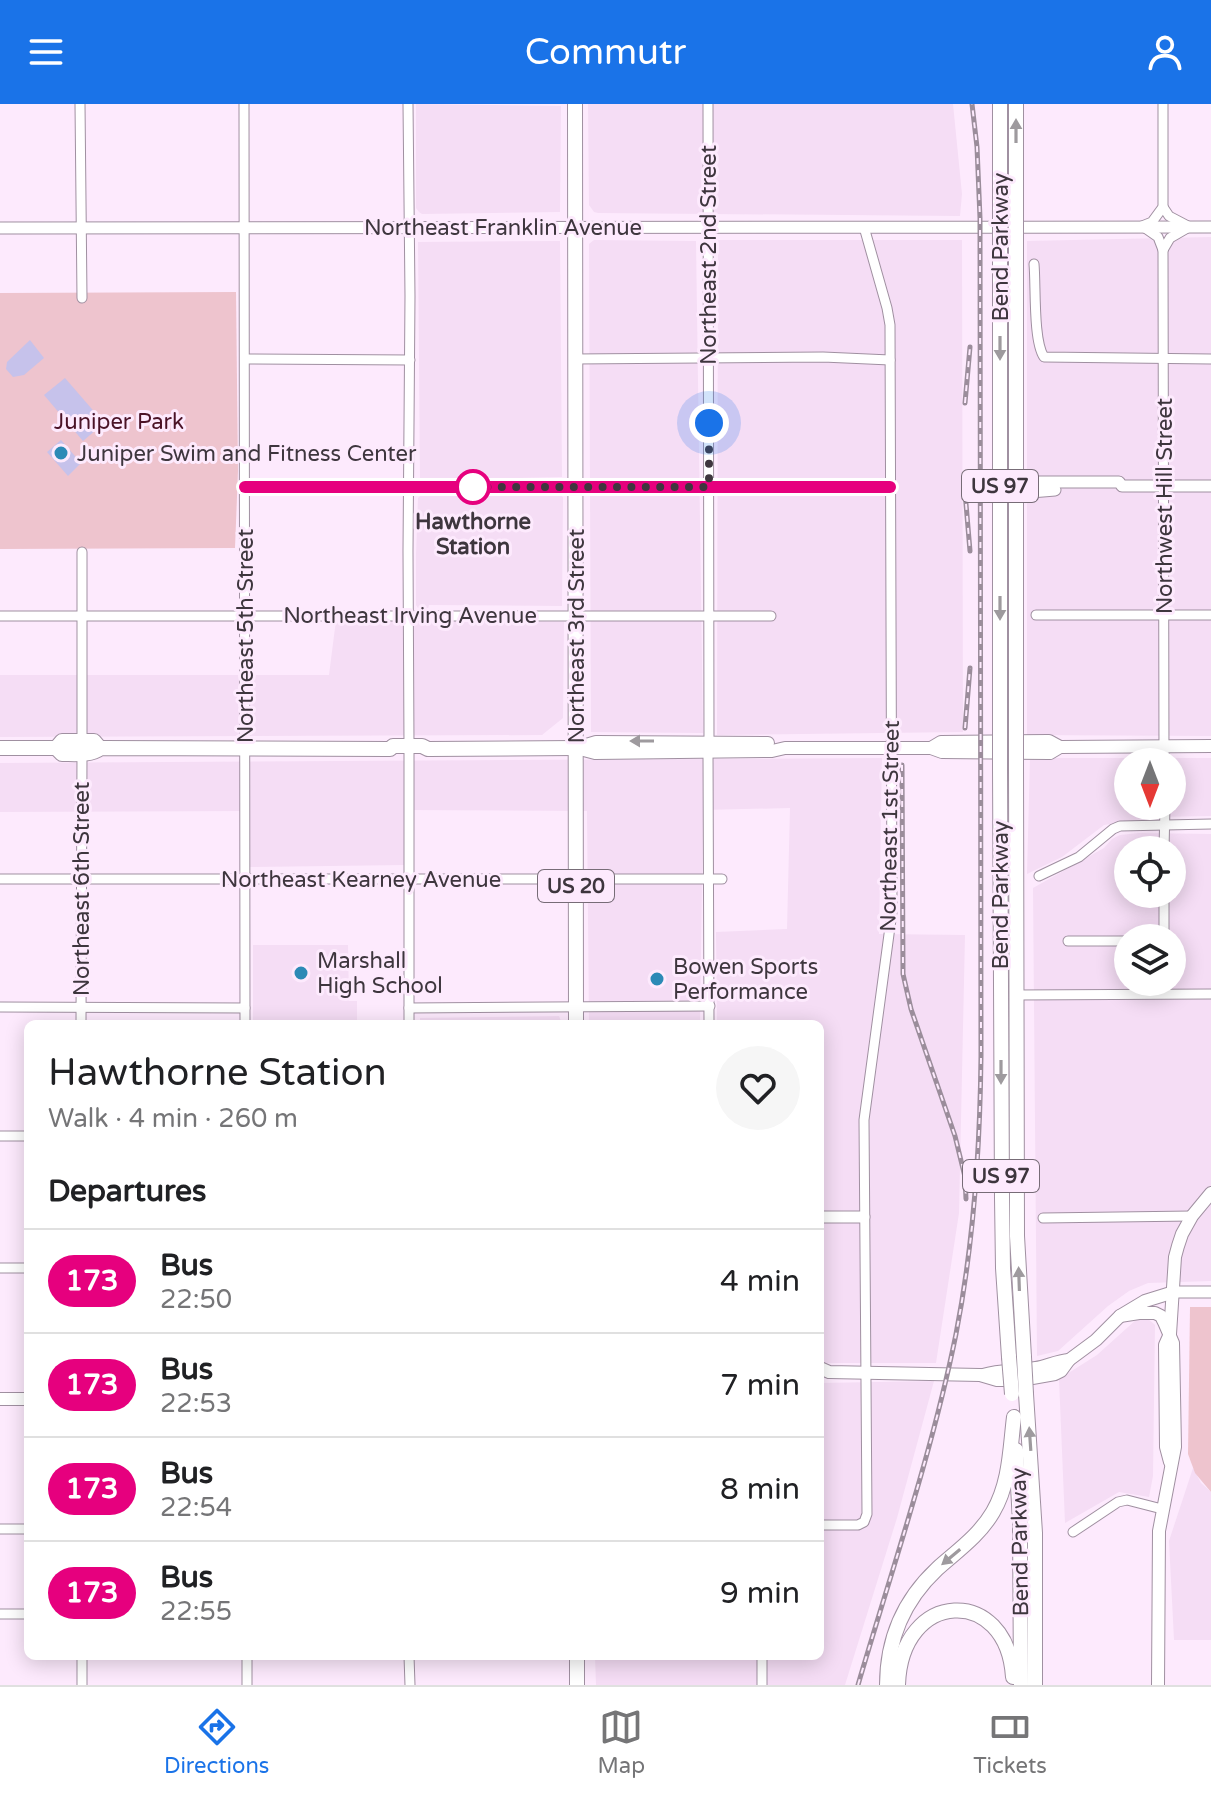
<!DOCTYPE html>
<meta charset="utf-8">
<style>
body{margin:0;font-family:"Varela Round",sans-serif;background:#f6f6f6;color:#202124;height:100vh;display:flex;flex-direction:column;font-size:30px;white-space:nowrap}
*{box-sizing:border-box;margin:0}
p{font-size:26px;color:#757577}
.icon{flex:none;width:44px;height:44px;fill:none;stroke:currentColor;stroke-width:2;stroke-linecap:round;stroke-linejoin:round}
.map{position:relative;flex:1;overflow:hidden}
.side{position:absolute;left:24px;top:916px;width:800px;height:640px;display:flex;flex-direction:column;background:#fff;border-radius:12px;box-shadow:0 4px 20px #0003}
.side>*{flex:none}
.badge{padding:0 16px;border-radius:26px;font-size:28px;line-height:52px}
.needle{width:52px;rotate:180deg}
.controls{position:absolute;left:1114px;top:644px;display:grid;gap:16px}
.controls a{display:grid;place-items:center;width:72px;height:72px;border-radius:50%;background:#fff;box-shadow:0 4px 20px #0003;font-size:40px}
.you{position:absolute;width:40px;height:40px;margin:-20px;border:6px solid #fff;border-radius:50%;background:#1a73e8;box-shadow:0 0 0 12px #1a73e833}
.map>.badge{position:absolute;translate:-50% -50%;box-shadow:0 0 0 4px #fff}
h2{padding:0 24px;font-size:30px;line-height:72px}
.round{display:grid;place-items:center;flex:none;width:84px;height:84px;border-radius:42px;background:#f6f6f6}
.headline{display:flex;align-items:center;justify-content:space-between;height:136px;padding:0 24px}
h1{font-size:38px;font-weight:600;line-height:60px}
ul{padding:0;list-style:none}
li{display:flex;align-items:center;gap:24px;height:104px;padding:0 24px;border-top:2px solid #e0e0e0}
li div{flex:1}
li b{display:block;font-size:30px}
li em{font-style:normal}
li .badge{min-width:88px;font-weight:700;text-align:center}
header{display:flex;justify-content:space-between;align-items:center;height:104px;padding:0 24px;background:#1a73e8;color:#fff;font-size:36px;font-weight:600}
.dock{display:flex;justify-content:space-around;align-items:center;height:112px;border-top:2px solid #e0e0e0;background:#fff;font-size:22px;color:#757577}
.dock a{display:grid;justify-items:center;gap:4px}
.dock .on{color:#1a73e8}
.map>svg:first-child{display:block}
.built{fill:#f5ddf5;fill-rule:evenodd}
.green{fill:#eec4ce}
.water{fill:#c6c2eb}
.lines{fill:none;stroke-linecap:round;stroke-linejoin:round}
.minor-casing{stroke:#a090a1;stroke-width:11}
.tertiary-casing{stroke:#a090a1;stroke-width:13}
.secondary-casing{stroke:#a090a1;stroke-width:14}
.primary-casing{stroke:#a090a1;stroke-width:16}
.trunk-casing{stroke:#a090a1;stroke-width:16}
.minor{stroke:#fff;stroke-width:9}
.tertiary{stroke:#fff;stroke-width:11}
.secondary{stroke:#fff;stroke-width:12}
.primary{stroke:#fff;stroke-width:14}
.trunk{stroke:#fff;stroke-width:14}
.rail-casing{stroke:#9b8d9b;stroke-width:5}
.rail{stroke:#fdeafd;stroke-width:2;stroke-dasharray:6;stroke-linecap:butt}
.trunk-bridge-casing{stroke:#a090a1;stroke-width:16;stroke-linecap:butt}
.trunk-bridge{stroke:#fff;stroke-width:14}
.oneway{fill:#9e9a9e}
.line-casing{stroke:#fff;stroke-width:18}
.line{stroke:#e6007e;stroke-width:12}
.walk{stroke:#3e363e;stroke-width:8;stroke-dasharray:0 14.4}
.poi-dot{fill:#2c8ab6;stroke:#fdeafd;stroke-width:3}
.stop-dot{fill:#fff;stroke:#e6007e;stroke-width:4}
.labels{text-anchor:middle;stroke-width:6;stroke-linejoin:round;paint-order:stroke}
.shield{fill:#fdeafd;stroke:#776c77;stroke-width:2}
.shield-label{font-size:20px;font-weight:bold;fill:#3e363e}
.street-label{font-size:22px;fill:#3e363e;stroke:#fdeafd}
.park-label{font-size:22px;fill:#4b1327;stroke:#fdeafd}
.poi-label{font-size:22px;fill:#3e363e;stroke:#fdeafd;text-anchor:start}
.stop-label{font-size:22px;font-weight:bold;fill:#3e363e;stroke:#fdeafd}
</style>
<header><svg class="icon" aria-label="menu" viewBox="0 0 24 24"><path d="M4 6h16M4 12h16M4 18h16"/></svg>Commutr<svg class="icon" aria-label="person" viewBox="0 0 24 24"><circle cx="12" cy="8" r="4"/><path d="M4 21q1-7 8-7t8 7"/></svg></header>
<div class="map">
<svg width="1211" height="1581" viewBox="0 0 1211 1581">
<rect width="100%" height="100%" fill="#fdeafd"/>
<g class="built">
<path d="M416,0l145,2 -1,106 -138,2 -3,-2 -3,-4z"/>
<path d="M588,0h365l9,90 -2,22 -362,-3 -4,-1 -5,-7z"/>
<path d="M1211,133v499l-184,-1v-494z"/>
<path d="M594,136l102,1 7,492 -112,-1 -2,-488z"/>
<path d="M718,136h244l1,492 -246,3z"/>
<path d="M560,137l2,236 -142,3 -2,-238z"/>
<path d="M559,390l4,3 -1,109 -133,-1 -1,4 -10,-1 -2,-3v-50l2,-57 3,-3z"/>
<path d="M336,516l228,2 -1,96 -21,17 -542,2v-62h329z"/>
<path d="M882,654l-3,176 86,1 -6,278 -23,150h-116v-339h-103l-1,-92 71,-3 3,-121 -87,2 -3,214h-111l-2,-213 -182,-1v55l-155,2v-56l-250,1v-49z"/>
<path d="M1030,654h181v58l-56,1 -51,8 -42,32 -35,17zM1128,658h44v44h-44z"/>
<path d="M1139,729l72,1v447l-63,2 -19,8 -21,15 -50,45 -21,5 -4,-468 71,-40 8,-9 8,-4zM1128,746h44v44h-44zM1128,834h44v44h-44z"/>
<path d="M253,841h95l1,56h8v23h-104z"/>
<path d="M559,912l3,8h-142v-6z"/>
<path d="M1137,1215h11l7,6 -2,151 -4,21 -30,-5 -54,31 -6,-144 38,-24z"/>
<path d="M934,1277l-37,137 -52,167h-249l-1,-29h225v-273z"/>
<path d="M1193,1364l8,15 10,9v148h-37l-5,-99z"/>
</g>
<g class="green">
<path d="M236,188l2,179 -3,77 -235,1v-256z"/>
<path d="M1190,1203h21v185l-16,-19 -7,-19z"/>
</g>
<g class="water">
<path d="M30,236l14,18 -20,17 -11,2 -7,-8 1,-7z"/>
<path d="M65,274l39,45 -21,18 -39,-46z"/>
<path d="M61,336l20,23 -13,13 -21,-24z"/>
</g>
<g class="lines">
<g class="minor-casing">
<g id="minor">
<path d="M80,0l2,194"/>
<path d="M244,0l1,920"/>
<path d="M408,0l2,192 -2,255 1,195"/>
<path d="M708,0l1,638"/>
<path d="M1163,103l6,9 19,10"/>
<path d="M1142,122l10,-4 11,-15v-103"/>
<path d="M1145,124l13,9 5,13 1,512"/>
<path d="M1163,146l7,-12 19,-11"/>
<path d="M1034,160c2,21 -1,77 10,93l167,2"/>
<path d="M246,255l164,1"/>
<path d="M575,255l248,-2 67,3"/>
<path d="M245,383h645"/>
<path d="M1036,511h175"/>
<path d="M0,512h771"/>
<path d="M82,637v-189"/>
<path d="M708,649l1,271"/>
<path d="M1164,746l1,-44"/>
<path d="M1039,772l40,-19 34,-28 7,-3 91,-2"/>
<path d="M0,775h722"/>
<path d="M1164,834v-44"/>
<path d="M1068,837h60"/>
<path d="M1016,891l195,-1"/>
<path d="M0,903l245,1"/>
<path d="M409,904l301,-2"/>
<path d="M81,920l1,-271"/>
<path d="M409,920v-272"/>
<path d="M0,1032h28"/>
<path d="M1043,1114l149,-2"/>
<path d="M0,1164h28"/>
<path d="M820,1421h38l6,-3 3,-8 -3,-394 28,-208 -2,-587 -3,-17 -23,-81"/>
<path d="M0,1425h28"/>
<path d="M1073,1428l45,-30 9,-2 35,9"/>
<path d="M0,1510h28"/>
<path d="M409,1552l1,29"/>
<path d="M762,1552v29"/>
<path d="M82,1581v-29"/>
<path d="M247,1581v-29"/>
</g>
</g>
<g class="tertiary-casing">
<g id="tertiary">
<path d="M0,124l1211,-1"/>
<path d="M1015,373l17,5h87l3,4h89"/>
<path d="M1015,395l16,-7 24,-2"/>
<path d="M820,1113h44"/>
<path d="M1174,1188h37"/>
</g>
</g>
<g class="secondary-casing">
<g id="secondary">
<path d="M576,644l19,5 177,-2 13,-3h146l11,4 108,1 10,-6"/>
<path d="M576,644l20,-6 172,1"/>
<path d="M931,644l10,-6 108,-1 11,6 151,-1"/>
<path d="M1120,1212l19,-3h16l6,3 3,6 9,21 2,104 -16,84 -1,154"/>
<path d="M820,1264l9,4 151,3 17,5h24l34,-6 6,-3 8,-11 27,-20 24,-24 25,-15 29,-9"/>
<path d="M983,1271c17,-5 35,-4 53,-7 11,-2 21,-7 33,-8"/>
<path d="M0,1295h28"/>
<path d="M1170,1358l-4,-15 -1,-102 5,-11 5,-77 3,-11 4,-12 10,-18 19,-23"/>
</g>
</g>
<g class="primary-casing">
<g id="primary">
<path d="M575,0l1,920"/>
<path d="M0,644h56l6,6c13,0 28,2 39,-6l289,1 3,-3h29l6,3 148,-1"/>
<path d="M56,644l6,-7h32l6,7"/>
<path d="M577,1581v-29"/>
</g>
</g>
<g class="trunk-casing">
<g id="trunk">
<path d="M1000,0v109"/>
<path d="M1016,109v-109"/>
<path d="M1000,138v488"/>
<path d="M1016,138v488"/>
<path d="M1000,664l2,430 1,70 6,89"/>
<path d="M1016,664l1,468 7,121"/>
<path d="M1026,1290l9,139v152"/>
<path d="M1016,1346l4,72 1,163"/>
<path d="M887,1581c0,-45 17,-85 50,-116 20,-18 42,-33 56,-57 17,-29 17,-63 21,-95"/>
<path d="M898,1581c3,-96 109,-100 115,-8"/>
</g>
</g>
<use href="#minor" class="minor"/>
<use href="#tertiary" class="tertiary"/>
<use href="#secondary" class="secondary"/>
<use href="#primary" class="primary"/>
<use href="#trunk" class="trunk"/>
<g class="rail-casing">
<g id="rail">
<path d="M965,299l5,-56"/>
<path d="M965,388l5,59"/>
<path d="M965,624l5,-60"/>
<path d="M902,661l1,209 8,35 44,127 10,41 1,22"/>
<path d="M858,1581c34,-116 74,-232 98,-351 18,-92 24,-185 25,-278l-1,-838 -3,-71 -5,-43"/>
</g>
</g>
<use href="#rail" class="rail"/>
<g class="trunk-bridge-casing">
<g id="trunk-bridge">
<path d="M1000,109v29"/>
<path d="M1016,109v29"/>
<path d="M1000,626v38"/>
<path d="M1016,626v38"/>
<path d="M1009,1253l3,37"/>
<path d="M1024,1253l2,37"/>
</g>
</g>
<use href="#trunk-bridge" class="trunk-bridge"/>
</g>
<defs><path id="oneway-solid" d="M-6-.8H1V-3.2L6.5 0L1 3.2V.8H-6Z" transform="scale(2)"/></defs>
<g class="oneway">
<use href="#oneway-solid" transform="translate(1016 27) rotate(-90)"/>
<use href="#oneway-solid" transform="translate(1000 244) rotate(90)"/>
<use href="#oneway-solid" transform="translate(1000 504) rotate(90)"/>
<use href="#oneway-solid" transform="translate(642 637) rotate(-180)"/>
<use href="#oneway-solid" transform="translate(1001 968) rotate(90)"/>
<use href="#oneway-solid" transform="translate(1019 1175) rotate(-92)"/>
<use href="#oneway-solid" transform="translate(1030 1335) rotate(-94)"/>
<use href="#oneway-solid" transform="translate(951 1453) rotate(140)"/>
</g>
<g class="lines">
<g class="line-casing">
<path id="line" d="M245,383h645"/>
</g>
<use href="#line" class="line"/>
<path class="walk" d="M473,383h236v-64"/>
</g>
<g class="poi-dot">
<circle cx="61" cy="349" r="8"/>
<circle cx="301" cy="869" r="8"/>
<circle cx="657" cy="875" r="8"/>
</g>
<circle class="stop-dot" cx="473" cy="383" r="16"/>
<g class="labels">
<g class="shield">
<rect x="962" y="366" width="76" height="32" rx="6"/>
<rect x="538" y="766" width="76" height="32" rx="6"/>
<rect x="963" y="1056" width="76" height="32" rx="6"/>
</g>
<g class="shield-label">
<text x="1000" y="389">US 97</text>
<text x="576" y="789">US 20</text>
<text x="1001" y="1079">US 97</text>
</g>
<g class="street-label">
<text x="503" y="131">Northeast Franklin Avenue</text>
<text transform="translate(1000 143) rotate(-90)" y="8">Bend Parkway</text>
<text transform="translate(708 151) rotate(-90)" y="8">Northeast 2nd Street</text>
<text transform="translate(1164 402) rotate(-90)" y="8">Northwest Hill Street</text>
<text x="410" y="519">Northeast Irving Avenue</text>
<text transform="translate(245 532) rotate(-90)" y="8">Northeast 5th Street</text>
<text transform="translate(576 532) rotate(-90)" y="8">Northeast 3rd Street</text>
<text transform="translate(889 722) rotate(-89)" y="8">Northeast 1st Street</text>
<text x="361" y="783">Northeast Kearney Avenue</text>
<text transform="translate(81 785) rotate(-90)" y="8">Northeast 6th Street</text>
<text transform="translate(1000 791) rotate(-90)" y="8">Bend Parkway</text>
<text transform="translate(1019 1438) rotate(-91)" y="8">Bend Parkway</text>
</g>
<g class="park-label">
<text x="119" y="325">Juniper Park</text>
</g>
<g class="poi-label">
<text x="77" y="357">Juniper Swim and Fitness Center</text>
<text x="317" y="864">Marshall<tspan x="317" dy="25">High School</tspan></text>
<text x="673" y="870">Bowen Sports<tspan x="673" dy="25">Performance</tspan></text>
</g>
<g class="stop-label">
<text x="473" y="425">Hawthorne<tspan x="473" dy="25">Station</tspan></text>
</g>
</g>
</svg>
<div class="controls">
<a><svg class="needle" viewBox="-14 -14 28 28"><path d="M0-13l5 13h-10z" fill="#e53935"/><path d="M0 13l5-13h-10z" fill="#757577"/></svg></a>
<a><svg class="icon" aria-label="locate" viewBox="0 0 24 24"><circle cx="12" cy="12" r="6"/><path d="M12 2v4M12 18v4M2 12h4M18 12h4"/></svg></a>
<a><svg class="icon" aria-label="layers" viewBox="0 0 24 24"><path d="M12 4l9 5-9 5-9-5zM3 14l9 5 9-5"/></svg></a>
</div>
<div class="you" style="left:709px;top:319px"></div>
<section class="side">
<div class="headline"><div><h1>Hawthorne Station</h1><p>Walk · 4 min · 260 m</p></div><a class="round"><svg class="icon" aria-label="heart" viewBox="0 0 24 24"><path d="M12 20l-8-8c-3-5 5-10 8-4 3-6 11-1 8 4z"/></svg></a></div>
<h2>Departures</h2>
<ul>
<li><span class="badge" style="background:#e6007e;color:#fff">173</span><div><b>Bus</b><p>22:50</p></div><em>4 min</em></li>
<li><span class="badge" style="background:#e6007e;color:#fff">173</span><div><b>Bus</b><p>22:53</p></div><em>7 min</em></li>
<li><span class="badge" style="background:#e6007e;color:#fff">173</span><div><b>Bus</b><p>22:54</p></div><em>8 min</em></li>
<li><span class="badge" style="background:#e6007e;color:#fff">173</span><div><b>Bus</b><p>22:55</p></div><em>9 min</em></li>
</ul>
</section>
</div>
<nav class="dock">
<a class="on"><svg class="icon" aria-label="directions" viewBox="0 0 24 24"><path d="M12 3l9 9-9 9-9-9zM9 14v-3h6M13 9l2 2-2 2"/></svg>Directions</a>
<a><svg class="icon" aria-label="map" viewBox="0 0 24 24"><path d="M3 6l6-2 6 2 6-2v14l-6 2-6-2-6 2zM9 4v14M15 6v14"/></svg>Map</a>
<a><svg class="icon" aria-label="tickets" viewBox="0 0 24 24"><path d="M3 7h18v10H3zM15 7v10"/></svg>Tickets</a>
</nav>
